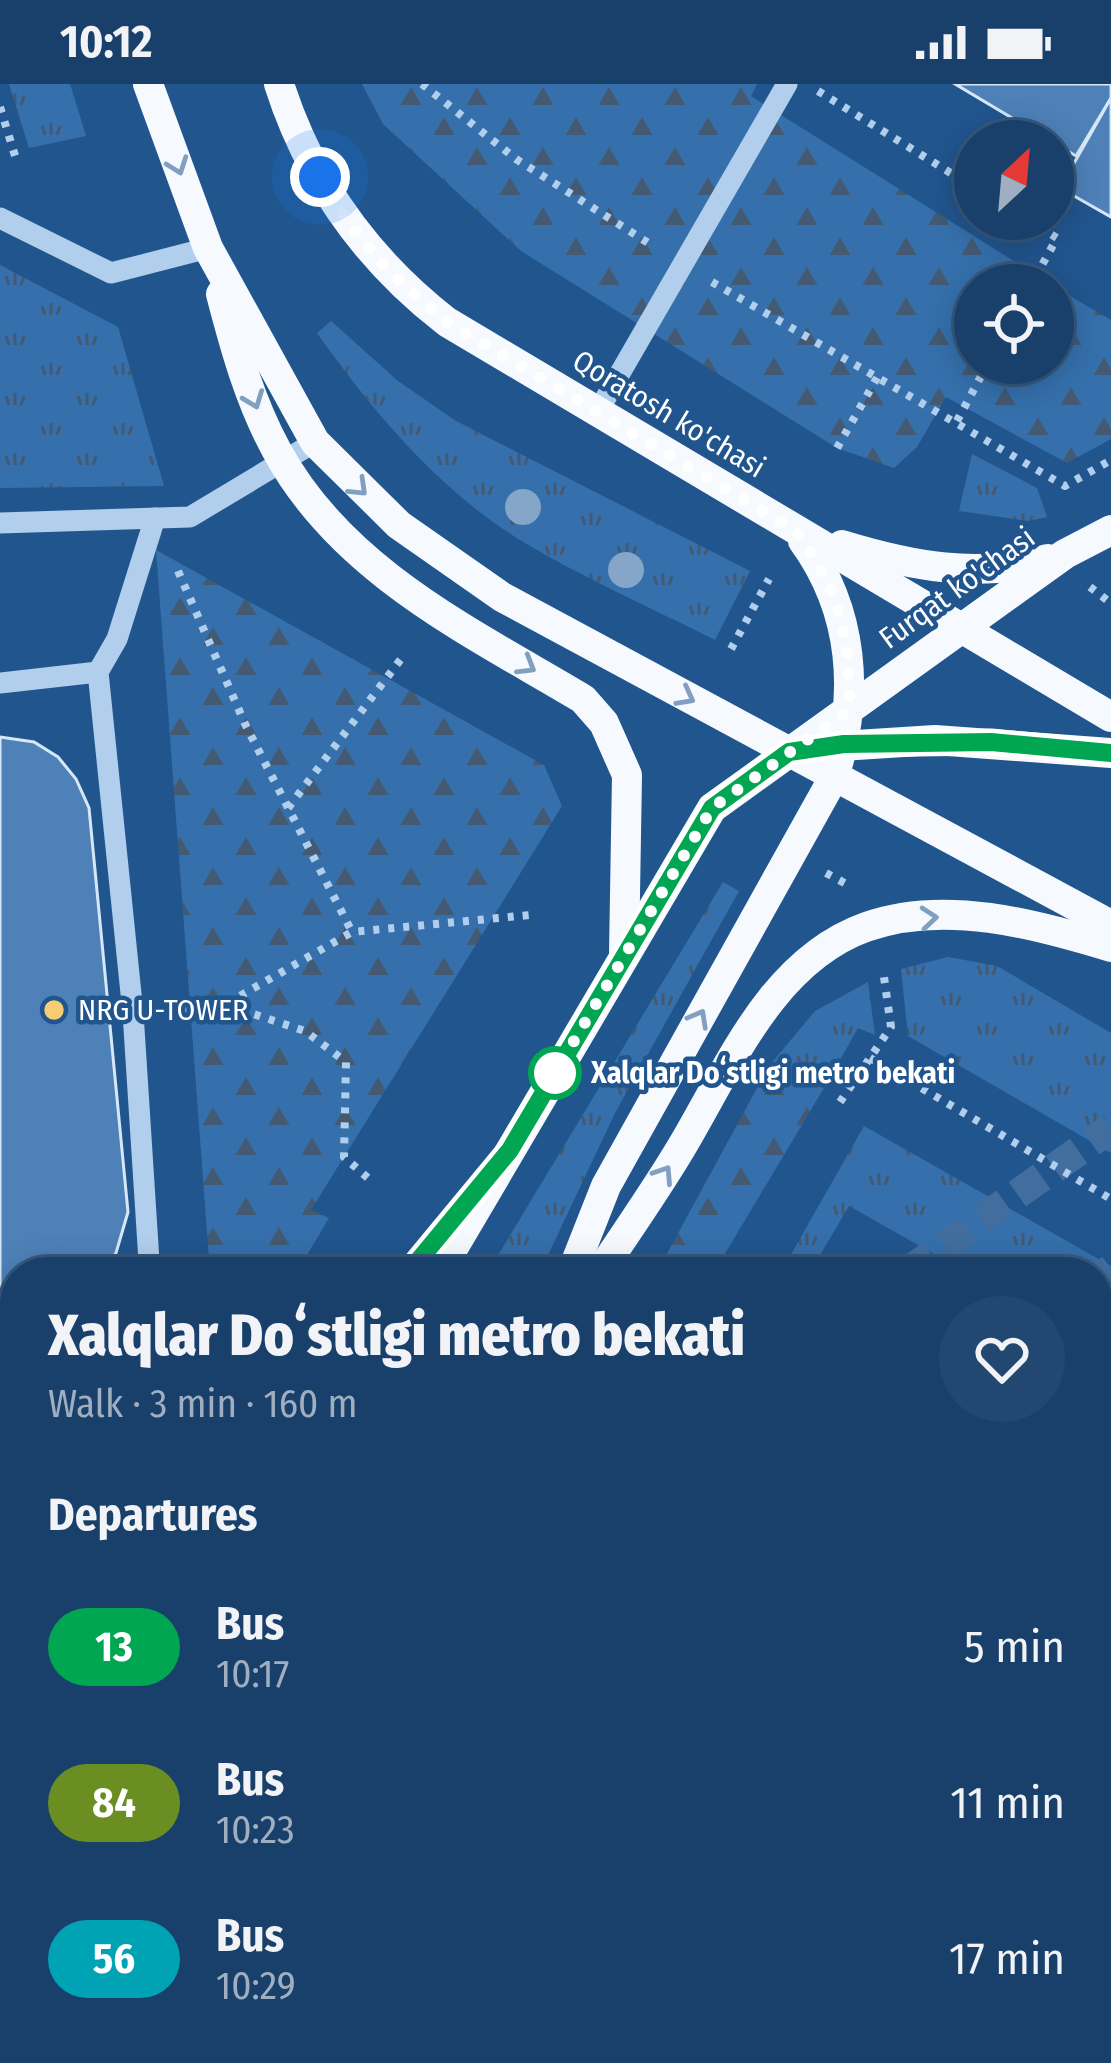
<!DOCTYPE html>
<meta charset="utf-8">
<style>
body{margin:0;font-family:"Fira Sans Condensed",sans-serif;background:#224770;color:#f1f3f6;height:100vh;display:flex;flex-direction:column;font-size:45px;white-space:nowrap}
*{box-sizing:border-box;margin:0}
p{font-size:39px;color:#9fafc1}
.icon{flex:none;width:66px;height:66px;fill:none;stroke:currentColor;stroke-width:2;stroke-linecap:round;stroke-linejoin:round}
.map{position:relative;flex:1;overflow:hidden}
.drawer{position:absolute;left:0px;top:1173px;width:1113px;height:807px;display:flex;flex-direction:column;background:#19406a;border-radius:48px 48px 0 0;box-shadow:0 6px 30px #0003,0 0 0 3px #37597e}
.drawer>*{flex:none}
.badge{padding:0 24px;border-radius:39px;font-size:42px;line-height:78px}
.needle{width:78px;rotate:26deg}
.buttons{position:absolute;left:954px;top:36px;display:grid;gap:24px}
.buttons a{display:grid;place-items:center;width:120px;height:120px;border-radius:50%;background:#19406a;box-shadow:0 6px 30px #0003,0 0 0 3px #37597e;font-size:60px}
.you{position:absolute;width:60px;height:60px;margin:-30px;border:9px solid #fff;border-radius:50%;background:#1a73e8;box-shadow:0 0 0 18px #1a73e833}
.map>.badge{position:absolute;translate:-50% -50%;box-shadow:0 0 0 6px #fff}
h2{padding:0 48px;font-size:45px;line-height:108px}
.round{display:grid;place-items:center;flex:none;width:126px;height:126px;border-radius:63px;background:#224770}
.head{display:flex;align-items:center;justify-content:space-between;height:204px;padding:0 48px}
h1{font-size:57px;font-weight:800;line-height:90px}
ul{padding:0;list-style:none}
li{display:flex;align-items:center;gap:36px;height:156px;padding:0 48px}
li div{flex:1}
li b{display:block;font-size:45px}
li em{font-style:normal}
li .badge{min-width:132px;font-weight:700;text-align:center}
.status{display:flex;justify-content:space-between;align-items:center;height:84px;padding:0 60px;background:#19406a;direction:ltr}
.status svg{height:33px;fill:currentColor}
.map>svg:first-child{display:block}
.grass{fill:url(#grass-tufts)}
.forest{fill:url(#forest-firs)}
.water{fill:url(#water-waves);stroke:#a4c9ed;stroke-width:3}
.building{fill:#4e81b8;stroke:#d6e7f9;stroke-width:3}
.lines{fill:none;stroke-linecap:round;stroke-linejoin:round}
.major-tunnel{stroke:#426e9f;stroke-width:30;stroke-dasharray:30 15;stroke-linecap:butt}
.path{stroke:#b1ceec;stroke-width:8;stroke-dasharray:6 9;stroke-linecap:butt}
.minor{stroke:#b1ceec;stroke-width:21}
.major{stroke:#f6faff;stroke-width:30}
.tree{fill:#85a5c9}
.oneway{stroke:#819fc1}
.line-casing{stroke:#fff;stroke-width:27}
.line{stroke:#00a651;stroke-width:18}
.walk{stroke:#fff;stroke-width:12;stroke-dasharray:0 21.6}
.poi-dot{fill:#f8cc72;stroke:#21558e;stroke-width:4.5}
.stop-dot{fill:#fff;stroke:#00a651;stroke-width:6}
.labels{text-anchor:middle;stroke-width:9;stroke-linejoin:round;paint-order:stroke}
.street-label{font-size:30px;fill:#fff;stroke:#21558e}
.poi-label{font-size:30px;fill:#fff;stroke:#21558e;text-anchor:start}
.stop-label{font-size:30px;font-weight:bold;fill:#fff;stroke:#21558e;text-anchor:start}
</style>
<div class="status"><b>10:12</b><svg viewBox="0 0 49 12"><path d="M0 12V9h3v3zM5 12V6h3v6zM10 12V3h3v9zM15 12V0h3v12zM26 1h20v11H26zM47 4h2v5h-2z"/></svg></div>
<div class="map">
<svg width="1111" height="1979" viewBox="0 0 1111 1979">
<defs>
<pattern id="grass-tufts" width="24" height="20" patternUnits="userSpaceOnUse" patternTransform="scale(3)"><rect width="24" height="20" fill="#3570ac"/><path d="M3 7l-1-3M5 7V3M7 7l1-3M15 17l-1-3M17 17v-4M19 17l1-3" fill="none" stroke="#435a72"/></pattern>
<pattern id="forest-firs" width="22" height="20" patternUnits="userSpaceOnUse" patternTransform="scale(3)"><rect width="22" height="20" fill="#3570ac"/><path d="M5 1l3.5 6h-7zM16 11l3.5 6h-7z" fill="#435a72"/></pattern>
<pattern id="water-waves" width="16" height="10" patternUnits="userSpaceOnUse" patternTransform="scale(3)"><rect width="16" height="10" fill="#456b93"/><path d="M0 5q4-4 8 0t8 0" fill="none" stroke="#6181a3"/></pattern>
</defs>
<rect width="100%" height="100%" fill="#21558e"/>
<g class="grass">
<path d="M9,0h61l16,52 -57,12z"/>
<path d="M0,181l118,62 46,159 -164,2z"/>
<path d="M331,237l67,60 58,40 294,150 -35,69c-63,-32 -130,-61 -190,-97 -85,-51 -152,-131 -208,-210z"/>
<path d="M972,370l65,34 10,29 -19,4 -69,-10z"/>
<path d="M723,798l16,9 -124,222 -75,159h-52z"/>
<path d="M948,873l49,9 114,67v120l-203,-117 -7,-67z"/>
<path d="M868,898l7,53 -17,-7 -34,60 -55,-22 46,-55z"/>
<path d="M864,1042l247,140v16l-9,16 -4,-2v-24h-132l-117,-66 -39,66h-29z"/>
<path d="M341,1965h286l12,7 -4,7h-303z"/>
<path d="M760,1965h161l-8,14h-161z"/>
</g>
<g class="forest">
<path d="M362,0h395l-6,12 301,189h-77v78h78v-77l58,34v119l-44,24 -121,-66 -29,50 -23,21 -57,-20 -316,-197 -138,-127z"/>
<path d="M156,466l388,215 18,41 -251,404 18,8 -32,54h-87z"/>
<path d="M769,982l55,22 -110,184h-57z"/>
<path d="M15,1293v122l-15,10v-131z"/>
</g>
<path class="water" d="M1098,1486l13,24 -2,133 -11,-6z"/>
<g class="building">
<path d="M955,0h156v14l-35,58z"/>
<path d="M1111,14v119l-51,-29z"/>
<path d="M0,653l34,5 24,15 18,22 13,29 39,404 -12,41 -15,19h-86v25l-15,1z"/>
</g>
<g class="lines">
<g class="major-tunnel">
<path d="M907,1188l204,-144"/>
<path d="M1098,1194l13,-9"/>
<path d="M0,1780l15,-10"/>
</g>
<g class="path">
<path d="M422,0l94,75 137,87"/>
<path d="M818,7l157,97"/>
<path d="M0,23l16,52"/>
<path d="M1026,135l31,19 -26,47"/>
<path d="M712,198l353,204 46,-26"/>
<path d="M957,337l31,-58"/>
<path d="M837,364l41,-72"/>
<path d="M178,487l68,155 106,206"/>
<path d="M1090,503l18,14"/>
<path d="M731,565l38,-70"/>
<path d="M288,724l116,-153"/>
<path d="M826,789l26,14"/>
<path d="M226,921l79,26 41,31 -2,95 25,22"/>
<path d="M168,926l56,-5 128,-73 178,-17"/>
<path d="M870,974l241,141"/>
<path d="M840,1018l51,-75 -7,-50"/>
<path d="M0,1299l15,-1"/>
<path d="M0,1415l15,-10"/>
<path d="M1098,1436l13,8"/>
<path d="M1098,1841l13,-21"/>
<path d="M678,1965l25,14"/>
<path d="M1017,1979l8,-14"/>
</g>
<g class="minor">
<path d="M0,134l111,55 97,-25"/>
<path d="M597,329l190,-329"/>
<path d="M0,439l190,-6 125,-75"/>
<path d="M0,599l98,-11"/>
<path d="M143,1188l6,-11 -16,-248 -35,-341 19,-33 38,-121"/>
<path d="M409,1188l56,-65"/>
<path d="M0,1242l15,-1"/>
<path d="M0,1493l15,-11"/>
<path d="M0,1635l15,-10"/>
<path d="M0,1697l15,7"/>
<path d="M124,1979l11,-14"/>
</g>
<g class="major">
<path d="M148,0l60,164 107,194 84,83 103,72 609,328"/>
<path d="M279,0c31,97 88,176 168,238l664,395"/>
<path d="M221,210c14,54 29,108 56,157 65,120 194,181 306,248l21,24 23,52 -3,179"/>
<path d="M842,461c69,21 136,34 206,14"/>
<path d="M825,663l110,-7 176,13"/>
<path d="M439,1188l273,-464 353,-254 46,-24"/>
<path d="M572,1188l34,-86 228,-409c26,-82 20,-166 -31,-236"/>
<path d="M600,1188c27,-41 56,-82 81,-124 48,-80 90,-187 185,-221 78,-28 170,-3 245,20"/>
<path d="M0,1923l15,-10"/>
</g>
</g>
<g class="tree">
<circle cx="523" cy="423" r="18"/>
<circle cx="626" cy="486" r="18"/>
</g>
<defs><path id="oneway-chevron" d="M-2-3.5L2.5 0L-2 3.5" fill="none" stroke-width="1.6" stroke-linecap="round" stroke-linejoin="round" transform="scale(3)"/></defs>
<g class="oneway">
<use href="#oneway-chevron" transform="translate(178 82) rotate(70)"/>
<use href="#oneway-chevron" transform="translate(254 316) rotate(69)"/>
<use href="#oneway-chevron" transform="translate(359 404) rotate(44)"/>
<use href="#oneway-chevron" transform="translate(527 582) rotate(31)"/>
<use href="#oneway-chevron" transform="translate(686 613) rotate(28)"/>
<use href="#oneway-chevron" transform="translate(929 834) rotate(-5)"/>
<use href="#oneway-chevron" transform="translate(699 934) rotate(-61)"/>
<use href="#oneway-chevron" transform="translate(664 1090) rotate(-57)"/>
</g>
<g class="lines">
<g class="line-casing">
<path id="line" d="M409,1188l101,-122 202,-342 77,-56 55,-8 147,-2 120,11"/>
</g>
<use href="#line" class="line"/>
<path class="walk" d="M320,93c32,58 75,104 127,145l349,209c44,61 54,104 53,179l-137,98 -157,265"/>
</g>
<circle class="poi-dot" cx="54" cy="926" r="12"/>
<circle class="stop-dot" cx="555" cy="989" r="24"/>
<g class="labels">
<g class="street-label">
<text transform="translate(669 330) rotate(31)" y="10">Qoratosh ko'chasi</text>
<text transform="translate(957 504) rotate(-36)" y="10">Furqat ko'chasi</text>
</g>
<g class="poi-label">
<text x="78" y="936">NRG U-TOWER</text>
</g>
<g class="stop-label">
<text x="591" y="999">Xalqlar Doʻstligi metro bekati</text>
</g>
</g>
</svg>
<div class="buttons">
<a><svg class="needle" viewBox="-14 -14 28 28"><path d="M0-13l5 13h-10z" fill="#e53935"/><path d="M0 13l5-13h-10z" fill="#9fafc1"/></svg></a>
<a><svg class="icon" aria-label="locate" viewBox="0 0 24 24"><circle cx="12" cy="12" r="6"/><path d="M12 2v4M12 18v4M2 12h4M18 12h4"/></svg></a>
</div>
<div class="you" style="left:320px;top:93px"></div>
<section class="drawer">
<div class="head"><div><h1>Xalqlar Doʻstligi metro bekati</h1><p>Walk · 3 min · 160 m</p></div><a class="round"><svg class="icon" aria-label="heart" viewBox="0 0 24 24"><path d="M12 20l-8-8c-3-5 5-10 8-4 3-6 11-1 8 4z"/></svg></a></div>
<h2>Departures</h2>
<ul>
<li><span class="badge" style="background:#00a651;color:#fff">13</span><div><b>Bus</b><p>10:17</p></div><em>5 min</em></li>
<li><span class="badge" style="background:#6b8e23;color:#fff">84</span><div><b>Bus</b><p>10:23</p></div><em>11 min</em></li>
<li><span class="badge" style="background:#00a3b4;color:#fff">56</span><div><b>Bus</b><p>10:29</p></div><em>17 min</em></li>
</ul>
</section>
</div>
